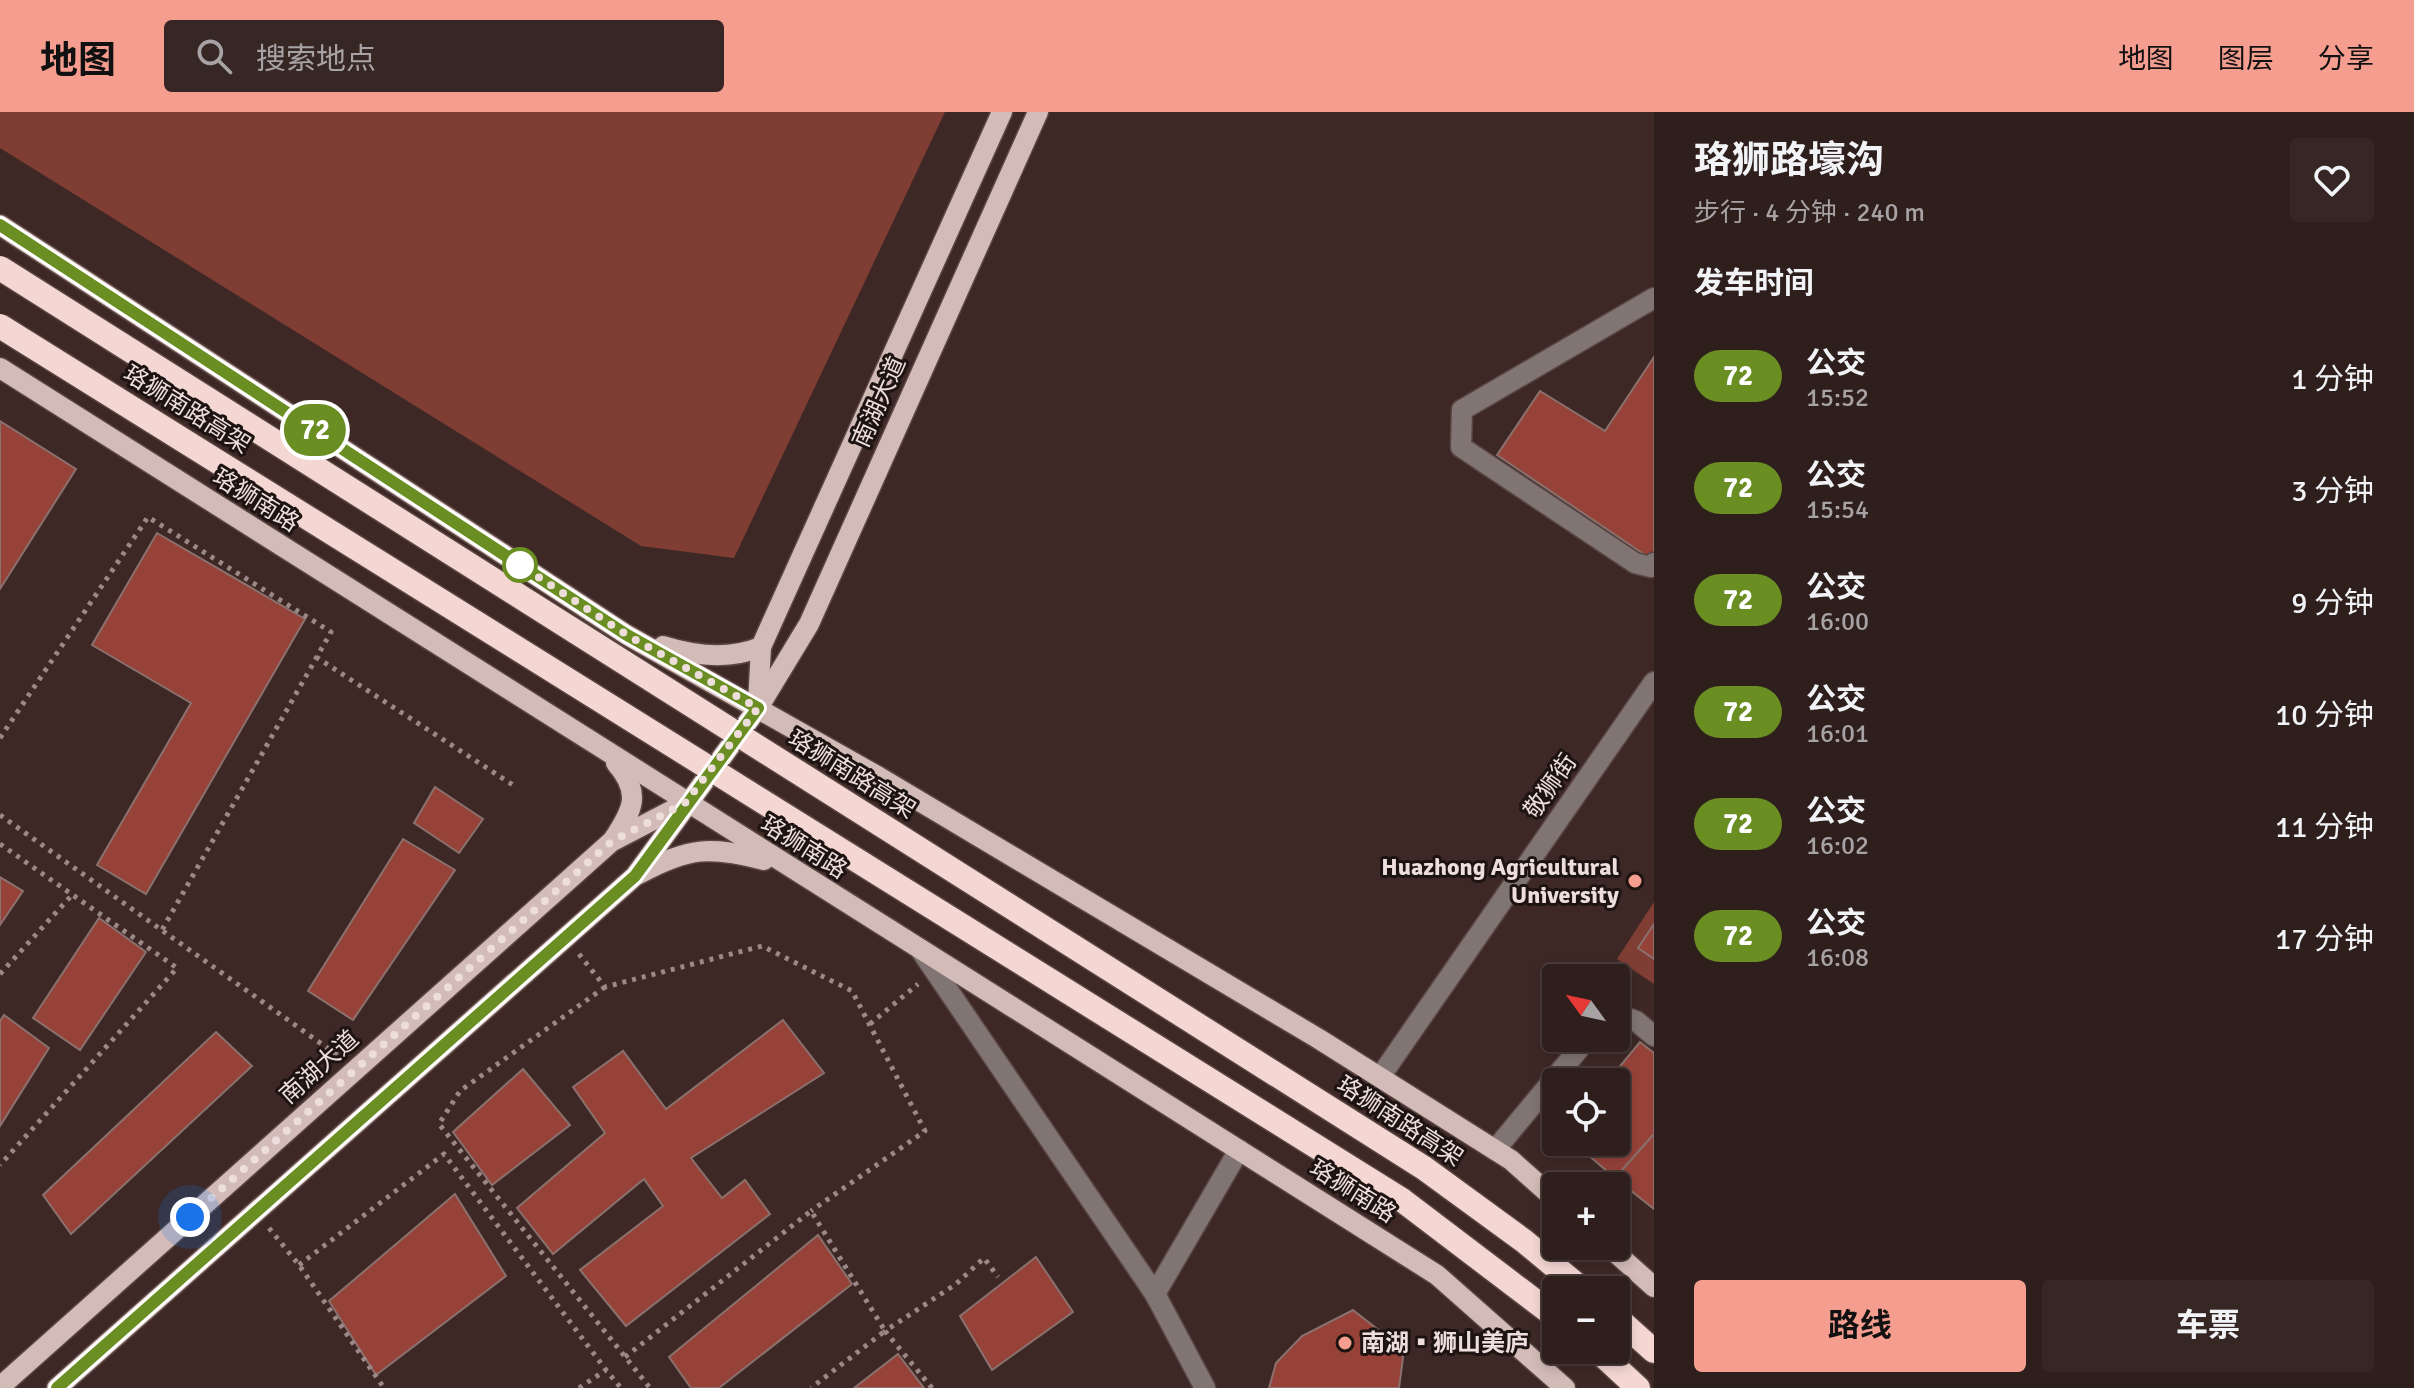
<!DOCTYPE html>
<html lang="zh">
<meta charset="utf-8">
<style>
body{margin:0;font-family:Signika,"Noto Sans SC",sans-serif;background:#362725;color:#f1f3f6;height:100vh;display:flex;flex-direction:column;font-size:30px;white-space:nowrap}
*{box-sizing:border-box;margin:0}
p{font-size:26px;color:#a7a2a3}
.icon{flex:none;width:44px;height:44px;fill:none;stroke:currentColor;stroke-width:2;stroke-linecap:round;stroke-linejoin:round}
.map{position:relative;flex:1;overflow:hidden}
.details{display:flex;flex-direction:column;background:#2e1e1c;width:760px}
.details>*{flex:none}
.badge{padding:0 16px;border-radius:26px;font-size:28px;line-height:52px}
.needle{width:52px;rotate:303deg}
.tools{position:absolute;left:1542px;top:852px;display:grid;gap:16px}
.tools a{display:grid;place-items:center;width:88px;height:88px;border-radius:8px;background:#2e1e1c;box-shadow:0 4px 12px #0003,0 0 0 2px #493c3b;font-size:40px}
.you{position:absolute;width:40px;height:40px;margin:-20px;border:6px solid #fff;border-radius:50%;background:#1a73e8;box-shadow:0 0 0 12px #1a73e833}
.map>.badge{position:absolute;translate:-50% -50%;box-shadow:0 0 0 4px #fff}
h2{padding:0 40px;font-size:30px;line-height:72px}
.round{display:grid;place-items:center;flex:none;width:84px;height:84px;border-radius:8px;background:#362725}
.overview{display:flex;align-items:center;justify-content:space-between;height:136px;padding:0 40px}
h1{font-size:38px;font-weight:700;line-height:60px}
.primary-button{display:flex;gap:16px;margin-top:auto;padding:16px 40px}
.primary-button a{flex:1;height:92px;border-radius:8px;background:#f59d8f;color:#111;font-size:32px;font-weight:700;line-height:92px;text-align:center}
.primary-button a+a{background:#362725;color:#f1f3f6}
ul{padding:0;list-style:none}
li{display:flex;align-items:center;gap:24px;height:112px;padding:0 40px}
li div{flex:1}
li b{display:block;font-size:30px}
li em{font-style:normal}
li .badge{min-width:88px;font-weight:700;text-align:center}
header{display:flex;align-items:center;gap:48px;box-sizing:border-box;height:112px;padding:0 40px;background:#f59d8f;color:#111}
header strong{font-size:38px}
nav{display:flex;gap:44px;margin-inline-start:auto;font-size:28px}
.search{width:560px;height:72px;background:#362725;display:flex;align-items:center;gap:20px;box-sizing:border-box;padding:0 28px;border-radius:8px;color:#a7a2a3;font-size:30px}
main{display:flex;flex:1;min-height:0}
.map>svg:first-child{display:block}
.green{fill:#7f3d34}
.building{fill:#964238;stroke:#8a716d;stroke-width:2}
.lines{fill:none;stroke-linecap:round;stroke-linejoin:round}
.minor-casing{stroke:#594542;stroke-width:23}
.major-casing{stroke:#594542;stroke-width:23}
.highway-casing{stroke:#594542;stroke-width:27}
.path{stroke:#9b8987;stroke-width:5;stroke-dasharray:4 6;stroke-linecap:butt}
.minor{stroke:#817573;stroke-width:20}
.major{stroke:#d3bbb7;stroke-width:20}
.highway{stroke:#f4d7d2;stroke-width:24}
.highway-bridge-casing{stroke:#594542;stroke-width:27;stroke-linecap:butt}
.highway-bridge{stroke:#f4d7d2;stroke-width:24}
.line-casing{stroke:#fff;stroke-width:18}
.line{stroke:#6b8e23;stroke-width:12}
.walk{stroke:#eddedc;stroke-width:8;stroke-dasharray:0 14.4}
.stop-dot{fill:#fff;stroke:#6b8e23;stroke-width:4}
.poi-dot{fill:#f59d8f;stroke:#1d1412;stroke-width:3}
.labels{text-anchor:middle;stroke-width:6;stroke-linejoin:round;paint-order:stroke}
.street-label{font-size:24px;fill:#eddedc;stroke:#1d1412}
.poi-label{font-size:24px;font-weight:bold;fill:#eddedc;stroke:#1d1412;text-anchor:end}
</style>
<header>
<strong>地图</strong>
<div class="search"><svg class="icon" aria-label="search" viewBox="0 0 24 24"><circle cx="10" cy="10" r="6"/><path d="M15 15l6 6"/></svg>搜索地点</div>
<nav><a>地图</a><a>图层</a><a>分享</a></nav>
</header>
<main>
<div class="map">
<svg width="1654" height="1276" viewBox="0 0 1654 1276">
<rect width="100%" height="100%" fill="#3d2825"/>
<g class="green">
<path d="M0,0h945l-211,446 -93,-12 -641,-398z"/>
<path d="M1654,790v82l-37,-25z"/>
</g>
<g class="building">
<path d="M1654,245v197l-3,5 -154,-104 43,-64 65,40z"/>
<path d="M0,309l76,48 -76,120z"/>
<path d="M157,421l148,86 -159,275 -49,-29 94,-162 -99,-58z"/>
<path d="M435,675l48,32 -24,34 -45,-30z"/>
<path d="M403,727l52,31 -102,150 -45,-29z"/>
<path d="M0,765l23,14 -23,34z"/>
<path d="M99,806l47,34 -66,98 -47,-32z"/>
<path d="M1654,812v35l-16,-11z"/>
<path d="M4,903l45,33 -49,78v-105z"/>
<path d="M783,908l41,53 -133,85 31,40 23,-18 25,34 -144,112 -46,-56 83,-64 -19,-27 -91,75 -36,-46 88,-75 -32,-46 50,-36 43,58z"/>
<path d="M216,920l36,34 -181,168 -28,-39z"/>
<path d="M1640,930l14,11v81l-39,44 -42,-36h43v-60h-9z"/>
<path d="M523,957l47,56 -78,60 -39,-53z"/>
<path d="M1654,1022v75l-39,-31z"/>
<path d="M455,1082l51,82 -130,99 -47,-74z"/>
<path d="M818,1123l34,49 -133,104h-28l-22,-31z"/>
<path d="M1036,1145l37,55 -81,58 -32,-54z"/>
<path d="M1353,1198l51,40 -5,38h-130l7,-25 26,-27z"/>
<path d="M898,1242l26,34h-70z"/>
</g>
<g class="lines">
<g class="minor-casing">
<g id="minor">
<path d="M1654,186l-192,112 -1,37 174,116 16,4 3,-4"/>
<path d="M922,840l233,342"/>
<path d="M1616,902l20,7 18,15"/>
<path d="M1380,965l274,-395"/>
<path d="M1495,1038l93,-112"/>
<path d="M1205,1276l-50,-94 84,-144"/>
</g>
</g>
<g class="major-casing">
<g id="major">
<path d="M0,113l627,410 252,142 440,262 192,121 45,40"/>
<path d="M0,256l1437,907 128,113"/>
<path d="M663,534c32,10 66,14 98,1"/>
<path d="M758,592l3,-57 241,-535"/>
<path d="M613,728c20,-30 29,-47 3,-77"/>
<path d="M639,762c50,-27 71,-28 125,-14"/>
<path d="M1608,1134l46,41"/>
<path d="M0,1275l611,-545 71,-37"/>
<path d="M57,1276l578,-512 123,-168 51,-84 229,-512"/>
</g>
</g>
<g class="highway-casing">
<g id="highway">
<path d="M1616,1205l38,34"/>
<path d="M1597,1238l41,38"/>
</g>
</g>
<g class="path">
<path d="M316,545l197,128"/>
<path d="M0,626l148,-221 183,115 -169,298"/>
<path d="M0,703l340,242"/>
<path d="M0,732l177,124 -177,197"/>
<path d="M579,842l26,33 157,-41 90,45 73,140 -114,80"/>
<path d="M0,862l72,-79"/>
<path d="M605,875l-145,104 -21,33 211,264"/>
<path d="M870,912l48,-40"/>
<path d="M269,1116l30,37 85,123"/>
<path d="M299,1153l145,-111 162,216"/>
<path d="M625,1245l186,-146 74,120 -74,57"/>
<path d="M579,1276l27,-18 15,18"/>
<path d="M932,1276l-47,-57 71,-47 28,-26 14,19"/>
</g>
<use href="#minor" class="minor"/>
<use href="#major" class="major"/>
<use href="#highway" class="highway"/>
<g class="highway-bridge-casing">
<g id="highway-bridge">
<path d="M0,156l1424,900 100,73 59,49"/>
<path d="M0,214l1402,874 154,117"/>
</g>
</g>
<use href="#highway-bridge" class="highway-bridge"/>
</g>
<g class="lines">
<g class="line-casing">
<path id="line" d="M0,113l627,410 131,73 -123,168 -578,512"/>
</g>
<use href="#line" class="line"/>
<path class="walk" d="M190,1105l421,-375 74,-39 73,-95 -131,-73 -107,-70"/>
</g>
<circle class="stop-dot" cx="520" cy="453" r="16"/>
<g class="poi-dot">
<circle cx="1635" cy="769" r="8"/>
<circle cx="1345" cy="1231" r="8"/>
</g>
<g class="labels">
<g class="street-label">
<text transform="translate(879 290) rotate(-66)" y="8">南湖大道</text>
<text transform="translate(187 297) rotate(32)" y="8">珞狮南路高架</text>
<text transform="translate(256 388) rotate(32)" y="8">珞狮南路</text>
<text transform="translate(852 662) rotate(32)" y="8">珞狮南路高架</text>
<text transform="translate(1550 674) rotate(-55)" y="8">敬狮街</text>
<text transform="translate(804 735) rotate(32)" y="8">珞狮南路</text>
<text transform="translate(319 955) rotate(-42)" y="8">南湖大道</text>
<text transform="translate(1400 1009) rotate(33)" y="8">珞狮南路高架</text>
<text transform="translate(1353 1079) rotate(32)" y="8">珞狮南路</text>
</g>
<g class="poi-label">
<text x="1619" y="763">Huazhong Agricultural<tspan x="1619" dy="28">University</tspan></text>
<text x="1361" y="1239" text-anchor="start">南湖▪狮山美庐</text>
</g>
</g>
</svg>
<div class="tools">
<a><svg class="needle" viewBox="-14 -14 28 28"><path d="M0-13l5 13h-10z" fill="#e53935"/><path d="M0 13l5-13h-10z" fill="#a7a2a3"/></svg></a>
<a><svg class="icon" aria-label="locate" viewBox="0 0 24 24"><circle cx="12" cy="12" r="6"/><path d="M12 2v4M12 18v4M2 12h4M18 12h4"/></svg></a>
<a>+</a>
<a>−</a>
</div>
<div class="you" style="left:190px;top:1105px"></div>
<b class="badge" style="left:315px;top:318px;background:#6b8e23;color:#fff">72</b>
</div>
<section class="details">
<div class="overview"><div><h1>珞狮路壕沟</h1><p>步行 · 4 分钟 · 240 m</p></div><a class="round"><svg class="icon" aria-label="heart" viewBox="0 0 24 24"><path d="M12 20l-8-8c-3-5 5-10 8-4 3-6 11-1 8 4z"/></svg></a></div>
<h2>发车时间</h2>
<ul>
<li><span class="badge" style="background:#6b8e23;color:#fff">72</span><div><b>公交</b><p>15:52</p></div><em>1 分钟</em></li>
<li><span class="badge" style="background:#6b8e23;color:#fff">72</span><div><b>公交</b><p>15:54</p></div><em>3 分钟</em></li>
<li><span class="badge" style="background:#6b8e23;color:#fff">72</span><div><b>公交</b><p>16:00</p></div><em>9 分钟</em></li>
<li><span class="badge" style="background:#6b8e23;color:#fff">72</span><div><b>公交</b><p>16:01</p></div><em>10 分钟</em></li>
<li><span class="badge" style="background:#6b8e23;color:#fff">72</span><div><b>公交</b><p>16:02</p></div><em>11 分钟</em></li>
<li><span class="badge" style="background:#6b8e23;color:#fff">72</span><div><b>公交</b><p>16:08</p></div><em>17 分钟</em></li>
</ul>
<div class="primary-button"><a>路线</a><a>车票</a></div>
</section>
</main>
